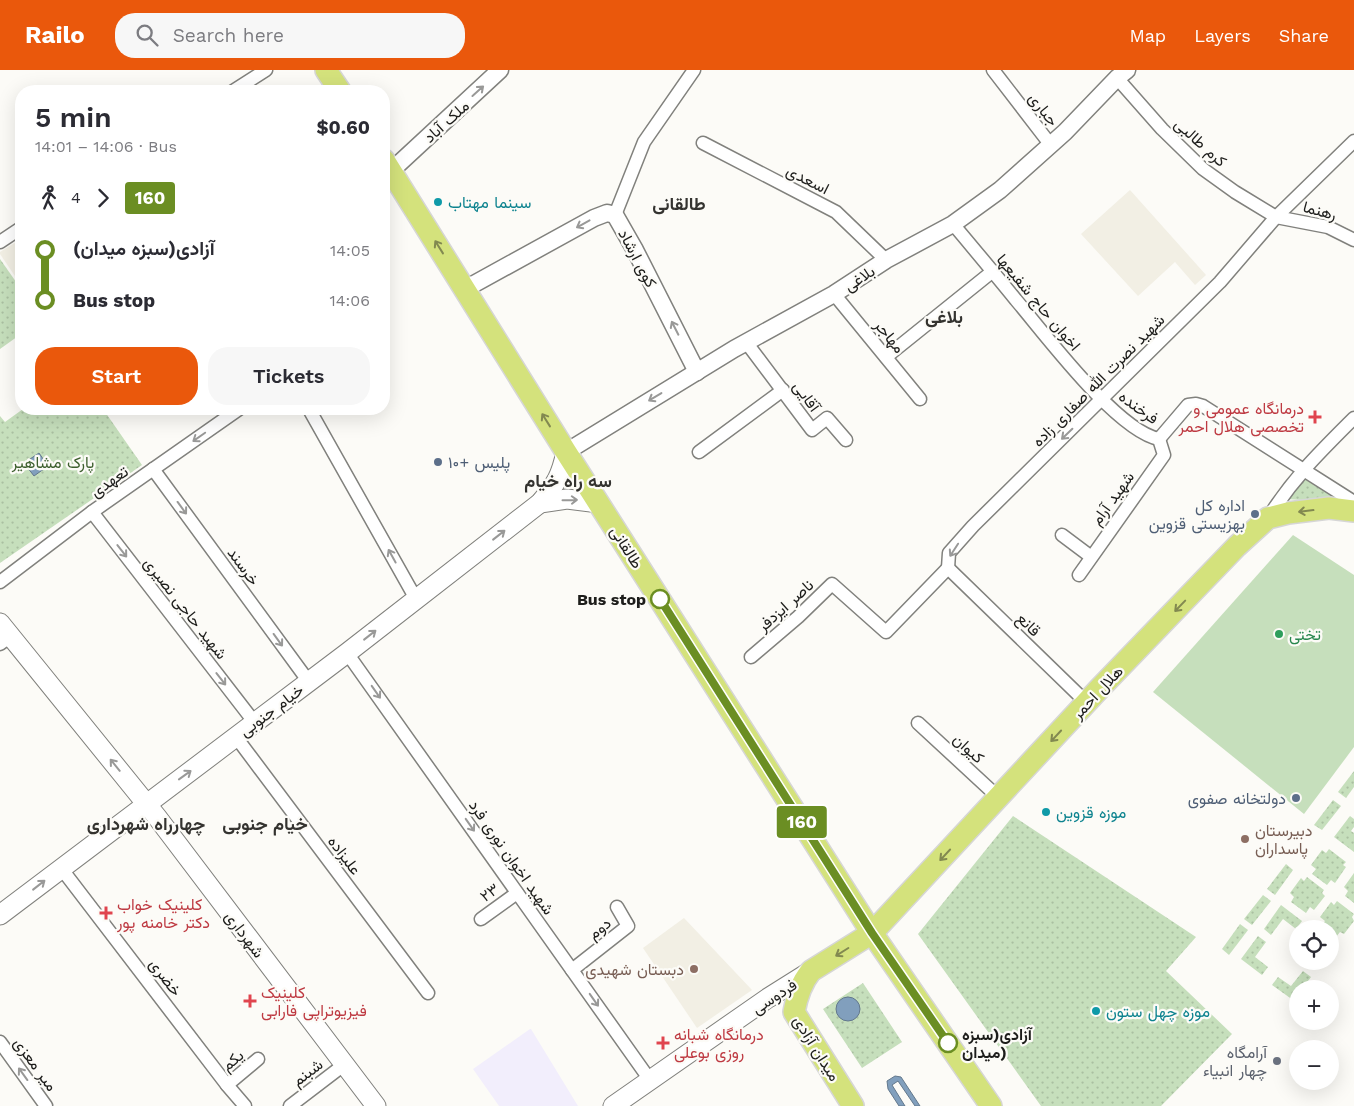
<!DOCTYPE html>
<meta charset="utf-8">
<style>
body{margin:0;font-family:"Work Sans",Vazirmatn,sans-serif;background:#f7f7f7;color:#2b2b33;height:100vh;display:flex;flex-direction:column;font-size:19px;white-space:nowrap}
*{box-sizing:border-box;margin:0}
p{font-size:16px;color:#7c7c81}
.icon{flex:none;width:28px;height:28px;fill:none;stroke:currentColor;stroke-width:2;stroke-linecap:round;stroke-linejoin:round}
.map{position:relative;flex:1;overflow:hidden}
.side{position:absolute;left:15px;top:15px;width:375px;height:330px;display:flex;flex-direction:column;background:#fff;border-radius:20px;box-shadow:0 5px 20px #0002}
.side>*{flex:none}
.badge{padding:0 10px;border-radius:4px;font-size:18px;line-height:32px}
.tools{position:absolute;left:1289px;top:850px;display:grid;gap:10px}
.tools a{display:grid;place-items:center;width:50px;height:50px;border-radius:50%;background:#fff;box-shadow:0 5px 20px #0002;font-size:25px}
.map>.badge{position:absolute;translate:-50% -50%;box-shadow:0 0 0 2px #fff}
.legs{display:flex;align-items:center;gap:8px;height:55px;padding:0 20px;font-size:16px}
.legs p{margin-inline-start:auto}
.overview{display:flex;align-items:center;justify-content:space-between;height:85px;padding:0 20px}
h1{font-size:28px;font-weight:600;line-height:38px}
.primary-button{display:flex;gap:10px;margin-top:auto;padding:10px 20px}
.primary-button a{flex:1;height:58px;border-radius:20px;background:#ea580c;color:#fff;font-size:20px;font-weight:600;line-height:58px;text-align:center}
.primary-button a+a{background:#f7f7f7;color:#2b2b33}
ul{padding:0 20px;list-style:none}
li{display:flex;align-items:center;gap:18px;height:50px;font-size:19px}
li i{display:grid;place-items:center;width:8px;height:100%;margin:0 6px;background:currentColor}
li i::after{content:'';width:12px;height:12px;margin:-6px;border:4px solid;border-radius:50%;background:#fff}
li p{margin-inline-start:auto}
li:first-child i{background:linear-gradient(#0000 50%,currentColor 0)}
li:last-child i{background:linear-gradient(currentColor 50%,#0000 0)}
header{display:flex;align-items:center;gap:30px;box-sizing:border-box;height:70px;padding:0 25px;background:#ea580c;color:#fff}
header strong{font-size:24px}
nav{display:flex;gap:28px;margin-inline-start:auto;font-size:18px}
.search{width:350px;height:45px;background:#f7f7f7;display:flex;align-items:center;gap:12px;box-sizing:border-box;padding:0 18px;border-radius:20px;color:#7c7c81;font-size:19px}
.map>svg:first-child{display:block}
.commercial{fill:#f2eefc}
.built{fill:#f2efe4}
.grass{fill:url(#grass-dots);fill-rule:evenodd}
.pitch{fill:#c6dfbc}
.water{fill:#819fbd;stroke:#63788c}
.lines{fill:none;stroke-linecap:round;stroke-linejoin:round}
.minor-casing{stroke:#81817d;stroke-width:15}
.tertiary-casing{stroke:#81817d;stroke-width:19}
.secondary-casing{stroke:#81817d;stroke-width:21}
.primary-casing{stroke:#d6d6d6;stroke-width:24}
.minor{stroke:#fff;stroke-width:12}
.tertiary{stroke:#fff;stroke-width:16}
.secondary{stroke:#fff;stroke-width:19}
.primary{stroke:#d4e27c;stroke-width:21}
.oneway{stroke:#999998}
.oneway2{stroke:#828950}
.line-1-casing{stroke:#fff;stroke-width:11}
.line-1{stroke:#6b8e23;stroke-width:8}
.culture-dot{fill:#0f9aa8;stroke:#fcfbf7;stroke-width:2}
.health-dot{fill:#e0444e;stroke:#fcfbf7;stroke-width:2}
.service-dot{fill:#5c6f8a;stroke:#fcfbf7;stroke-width:2}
.stop-1-dot{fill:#fff;stroke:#6b8e23;stroke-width:2.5}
.leisure-dot{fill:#2e9e5b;stroke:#fcfbf7;stroke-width:2}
.education-dot{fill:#8d6e63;stroke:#fcfbf7;stroke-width:2}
.worship-dot{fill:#6b7280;stroke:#fcfbf7;stroke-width:2}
.labels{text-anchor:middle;stroke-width:4.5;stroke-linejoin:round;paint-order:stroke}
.street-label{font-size:16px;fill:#1d1d1b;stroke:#fcfbf7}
.culture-label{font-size:16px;fill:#0d838f;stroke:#fcfbf7;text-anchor:start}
.health-label{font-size:16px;fill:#be3a42;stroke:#fcfbf7;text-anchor:start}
.park-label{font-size:16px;fill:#3e602f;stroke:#fcfbf7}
.service-label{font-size:16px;fill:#4e5e75;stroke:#fcfbf7;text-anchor:end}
.stop-label{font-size:16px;font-weight:bold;fill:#1d1d1b;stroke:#fcfbf7;text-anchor:end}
.leisure-label{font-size:16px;fill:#27864d;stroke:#fcfbf7;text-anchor:start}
.education-label{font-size:16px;fill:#785e54;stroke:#fcfbf7;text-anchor:start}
.worship-label{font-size:16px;fill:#5b616d;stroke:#fcfbf7;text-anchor:end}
.neighbourhood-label{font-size:18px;font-weight:bold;fill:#343330;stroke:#fcfbf7}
</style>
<header>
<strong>Railo</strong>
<div class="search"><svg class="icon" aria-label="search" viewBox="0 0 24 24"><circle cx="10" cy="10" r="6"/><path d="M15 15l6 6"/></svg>Search here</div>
<nav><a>Map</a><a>Layers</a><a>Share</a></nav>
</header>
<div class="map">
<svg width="1354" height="1036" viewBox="0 0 1354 1036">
<defs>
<pattern id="grass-dots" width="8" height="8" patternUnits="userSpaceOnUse" patternTransform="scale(1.25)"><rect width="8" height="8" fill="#c6dfbc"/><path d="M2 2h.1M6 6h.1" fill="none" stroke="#aabfa1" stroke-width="1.8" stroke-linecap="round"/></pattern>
</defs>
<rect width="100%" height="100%" fill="#fcfbf7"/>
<path class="commercial" d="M530,959h1l47,77h-79l-26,-37z"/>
<g class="built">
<path d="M1130,120l76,85 -11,10 -20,-23 -37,34 -57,-62z"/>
<path d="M21,169v46l-21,-31v-2z"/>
<path d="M684,848l68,72 -55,38 -54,-80z"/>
</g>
<g class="grass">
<path d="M0,189l21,30v45l-21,15z"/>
<path d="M23,339h80l39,56 -142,98v-147l5,6z"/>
<path d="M1302,410h5l35,22 -58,-3z"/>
<path d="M1354,701v16l-8,11 -8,-6z"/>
<path d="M1333,730l8,6 -19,24 -8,-5z"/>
<path d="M1013,746l183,121 -30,34 66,63 -71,72h-120l-123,-172z"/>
<path d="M1350,746l4,3v8l-3,4 3,2v19l-20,-15z"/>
<path d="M1329,779l17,13 -3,3 3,2 -11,16 -4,-3 -4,5 -15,-11 4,-5 -5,-4 11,-15 4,3z"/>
<path d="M1286,794l7,6 -18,25 -8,-6z"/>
<path d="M1354,803v30l-9,-7 3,-5 -4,-4z"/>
<path d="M1307,807l17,13 -2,3 3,3 -11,14 -4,-3 -4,6 -15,-11 3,-5 -4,-4 11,-15 3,3z"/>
<path d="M1263,825l8,6 -19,24 -8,-6z"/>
<path d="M1337,831l17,13 -2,3 2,4 -10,13 -4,-2 -4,5 -6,-4v-4h-5l-4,-3 4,-5 -5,-4 11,-15 3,3z"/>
<path d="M1281,835l21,16 -6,8 -13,-10 -12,16 -7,-6z"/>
<path d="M1240,854l8,6 -19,25 -7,-6z"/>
<path d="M1258,866l8,6 -11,15 13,10 -6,8 -21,-16z"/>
<path d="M1303,901l8,6 -9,12h-4l-1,6 -4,5 -21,-15 6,-8 13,9z"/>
<path d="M863,913l39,59 -40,26 -39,-59zM839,931l21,11 -5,7 -17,-3 -2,-8z"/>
</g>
<path class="pitch" d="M1293,465l61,40v172l-50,67 -151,-122z"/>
<g class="water">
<path d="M39,383l9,13 -14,10 -10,-13z"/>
<circle cx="848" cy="939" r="12"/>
<path d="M895,1006l6,1 19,29h-5l-17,-25 -6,4 13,21h-6l-11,-17 -1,-8z"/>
</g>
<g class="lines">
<g class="minor-casing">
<g id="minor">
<path d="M993,0l57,74"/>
<path d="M1117,8l45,51 41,40 32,23 41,25 52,10 26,13"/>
<path d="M233,21l33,-21"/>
<path d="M703,73l133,69 50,48"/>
<path d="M615,145l29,-73 50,-72"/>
<path d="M953,154c21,25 42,50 63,76 29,34 101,131 143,139"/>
<path d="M0,172l21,-14"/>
<path d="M834,224l86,105"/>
<path d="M746,272l66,88 15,-12 19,22"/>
<path d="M886,287l107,-86"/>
<path d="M309,339l107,190"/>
<path d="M1159,369l29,-34 8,-1 7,2 151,96"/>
<path d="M699,382l84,-62"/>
<path d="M153,399l156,213"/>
<path d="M92,442l163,211"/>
<path d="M1268,448c25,-40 53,-67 86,-100"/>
<path d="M1062,465l28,21"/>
<path d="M948,498l1,-15 24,-27 247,-244 56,-65 78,-76"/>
<path d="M948,498l139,135"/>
<path d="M1079,505l85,-120 -5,-16"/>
<path d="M0,512l92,-70 147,-103"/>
<path d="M0,574l11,-8"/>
<path d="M347,583l303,427"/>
<path d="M751,587l47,-40 34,-33 54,48 62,-64"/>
<path d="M918,653l80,74"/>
<path d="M236,667l192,256"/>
<path d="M61,798l166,217 18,21"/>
<path d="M481,849l36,-26"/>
<path d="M572,900l56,-44 -11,-19"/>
<path d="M0,972l46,64"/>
<path d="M227,1015l31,-26"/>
<path d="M290,1036l55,-42"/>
</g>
</g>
<g class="tertiary-casing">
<g id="tertiary">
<path d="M391,101l109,-101"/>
<path d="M465,219l129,-71 13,-5 8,2 20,35 62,122"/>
<path d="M566,382l168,-103 100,-55 52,-34 67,-36 47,-34 65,-58 52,-54 10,-8"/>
</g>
</g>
<g class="secondary-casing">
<g id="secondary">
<path d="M540,433l27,-4 32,4"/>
<path d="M0,553l157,194 219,289"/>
<path d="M0,845l347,-262 193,-150c16,-19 21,-27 26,-51"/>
<path d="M613,1036l155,-108 43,-27"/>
</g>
</g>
<g class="primary-casing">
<g id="primary">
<path d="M326,0l14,21"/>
<path d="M384,90l182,292 306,481 119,173"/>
<path d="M853,1036l-59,-94c3,-16 7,-29 17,-41l61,-38 227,-244 138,-143 31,-28 20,-5 41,-5 25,3"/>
</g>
</g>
<use href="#minor" class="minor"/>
<use href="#tertiary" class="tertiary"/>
<use href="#secondary" class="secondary"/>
<use href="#primary" class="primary"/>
</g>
<defs><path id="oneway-shaft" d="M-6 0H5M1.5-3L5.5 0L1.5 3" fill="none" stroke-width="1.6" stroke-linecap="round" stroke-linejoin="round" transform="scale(1.25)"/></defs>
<g class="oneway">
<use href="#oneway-shaft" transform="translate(478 21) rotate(-42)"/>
<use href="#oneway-shaft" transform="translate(583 154) rotate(151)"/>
<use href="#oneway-shaft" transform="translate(675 258) rotate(-117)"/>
<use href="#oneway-shaft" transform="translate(655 327) rotate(149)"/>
<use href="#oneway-shaft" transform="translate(1067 364) rotate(136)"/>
<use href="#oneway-shaft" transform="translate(199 367) rotate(145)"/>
<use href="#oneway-shaft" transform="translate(570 430) rotate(-1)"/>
<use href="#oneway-shaft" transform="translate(182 438) rotate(54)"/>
<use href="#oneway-shaft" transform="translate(499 465) rotate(-38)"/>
<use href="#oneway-shaft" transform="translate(954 480) rotate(123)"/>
<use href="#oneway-shaft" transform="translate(122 481) rotate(52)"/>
<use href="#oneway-shaft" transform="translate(392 486) rotate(-119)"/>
<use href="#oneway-shaft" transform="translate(370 565) rotate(-38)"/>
<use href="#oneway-shaft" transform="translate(278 570) rotate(54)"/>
<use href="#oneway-shaft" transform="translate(221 609) rotate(52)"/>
<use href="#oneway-shaft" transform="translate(376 622) rotate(55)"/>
<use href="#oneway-shaft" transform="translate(115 695) rotate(-129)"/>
<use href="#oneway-shaft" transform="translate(185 705) rotate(-36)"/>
<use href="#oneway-shaft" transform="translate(470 755) rotate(55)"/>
<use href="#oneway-shaft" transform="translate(39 815) rotate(-38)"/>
<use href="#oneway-shaft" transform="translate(594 930) rotate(55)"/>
<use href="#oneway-shaft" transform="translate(23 1004) rotate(-126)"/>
</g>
<g class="oneway2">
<use href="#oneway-shaft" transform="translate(439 177) rotate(-122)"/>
<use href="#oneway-shaft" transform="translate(546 350) rotate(-122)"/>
<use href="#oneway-shaft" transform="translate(1306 441) rotate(173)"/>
<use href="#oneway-shaft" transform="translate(1180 536) rotate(134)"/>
<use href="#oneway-shaft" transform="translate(1056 666) rotate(133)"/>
<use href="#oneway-shaft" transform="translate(945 785) rotate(133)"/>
<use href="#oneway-shaft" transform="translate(842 882) rotate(148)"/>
</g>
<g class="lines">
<g class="line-1-casing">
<path id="line-1" d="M660,529l212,334 76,110"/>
</g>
<use href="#line-1" class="line-1"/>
</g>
<g class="culture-dot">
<circle cx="438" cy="132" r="5"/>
<circle cx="1046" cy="742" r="5"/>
<circle cx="1096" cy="941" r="5"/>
</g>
<g class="health-dot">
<path d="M1312.5 339.5h5v5h5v5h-5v5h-5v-5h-5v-5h5z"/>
<path d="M103.5 835.5h5v5h5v5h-5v5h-5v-5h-5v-5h5z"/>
<path d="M247.5 923.5h5v5h5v5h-5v5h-5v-5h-5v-5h5z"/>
<path d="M660.5 965.5h5v5h5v5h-5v5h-5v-5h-5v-5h5z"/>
</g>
<g class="service-dot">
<circle cx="438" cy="392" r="5"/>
<circle cx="1255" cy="444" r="5"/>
<circle cx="1296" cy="728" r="5"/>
</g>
<g class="stop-1-dot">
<circle cx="660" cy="529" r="9"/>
<circle cx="948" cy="973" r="9"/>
</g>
<circle class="leisure-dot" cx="1279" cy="564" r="5"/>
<g class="education-dot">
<circle cx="1245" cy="769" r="5"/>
<circle cx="694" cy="899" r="5"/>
</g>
<circle class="worship-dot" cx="1277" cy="991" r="5"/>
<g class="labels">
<g class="street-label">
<text transform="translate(1044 39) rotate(52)" y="6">جباری</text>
<text transform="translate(446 51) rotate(-42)" y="6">ملک آباد</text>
<text transform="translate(1201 72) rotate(42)" y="6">کرم طالبی</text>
<text transform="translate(808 109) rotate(27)" y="6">اسعدی</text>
<text transform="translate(1320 140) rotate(15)" y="6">رهنما</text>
<text transform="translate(638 188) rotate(62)" y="6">کوی ارشاد</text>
<text transform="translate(859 208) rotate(-33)" y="6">بلاغی</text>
<text transform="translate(1039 232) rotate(50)" y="6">اخوان حاج شفیعها</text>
<text transform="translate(890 266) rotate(51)" y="6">مهاجر</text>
<text transform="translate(1098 310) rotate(-45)" y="6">شهید نصرت الله صفاری زاده</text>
<text transform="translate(807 326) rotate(54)" y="6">آقایی</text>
<text transform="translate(1139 337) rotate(36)" y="6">فرخنده</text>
<text transform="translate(109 411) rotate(-35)" y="6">تعهدی</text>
<text transform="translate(1112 428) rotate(-54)" y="6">شهید آرام</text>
<text transform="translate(627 477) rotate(58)" y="6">طالقانی</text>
<text transform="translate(244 496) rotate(54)" y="6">خرسند</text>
<text transform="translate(785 535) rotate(-42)" y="6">ناصر ایزدفر</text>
<text transform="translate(186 538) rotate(52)" y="6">شهید حاجی نصیری</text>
<text transform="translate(1029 554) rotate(44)" y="6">قانع</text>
<text transform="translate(1097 622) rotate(-47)" y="6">هلال احمر</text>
<text transform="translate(271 640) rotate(-37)" y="6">خیام جنوبی</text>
<text transform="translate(969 678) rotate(43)" y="6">کیوان</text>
<text transform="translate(345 785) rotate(53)" y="6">علیزاده</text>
<text transform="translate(512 787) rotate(55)" y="6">شهید اخوان نوری فرد</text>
<text transform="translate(489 822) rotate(-36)" y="6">۲۳</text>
<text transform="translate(599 858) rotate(-38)" y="6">دوم</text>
<text transform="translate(245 864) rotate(53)" y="6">شهرداری</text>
<text transform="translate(166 907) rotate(53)" y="6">خضری</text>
<text transform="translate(774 926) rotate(-33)" y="6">فردوسی</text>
<text transform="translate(817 978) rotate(58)" y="6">میدان آزادی</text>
<text transform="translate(232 990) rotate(-40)" y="6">یکم</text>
<text transform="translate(36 994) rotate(54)" y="6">میر معزی</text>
<text transform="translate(307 1002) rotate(-37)" y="6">شبنم</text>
</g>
<g class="culture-label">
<text x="448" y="138">سینما مهتاب</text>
<text x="1056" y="748">موزه قزوین</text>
<text x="1106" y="947">موزه چهل ستون</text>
</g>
<g class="health-label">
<text x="1304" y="344" text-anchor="end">درمانگاه عمومی و<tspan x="1304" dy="18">تخصصی هلال احمر</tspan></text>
<text x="117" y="840">کلینیک خواب<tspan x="117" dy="18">دکتر خامنه پور</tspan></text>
<text x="261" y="928">کلینیک<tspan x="261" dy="18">فیزیوتراپی فارابی</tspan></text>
<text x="674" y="970">درمانگاه شبانه<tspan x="674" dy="18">روزی بوعلی</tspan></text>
</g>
<g class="park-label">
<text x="53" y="398">پارک مشاهیر</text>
</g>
<g class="service-label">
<text x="448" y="398" text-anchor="start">پلیس +۱۰</text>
<text x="1245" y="441">اداره کل<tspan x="1245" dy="18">بهزیستی قزوین</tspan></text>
<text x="1286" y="734">دولتخانه صفوی</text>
</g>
<g class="stop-label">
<text x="646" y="535">Bus stop</text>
<text x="962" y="970" text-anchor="start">آزادی(سبزه<tspan x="962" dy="18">میدان)</tspan></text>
</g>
<g class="leisure-label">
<text x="1289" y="570">تختی</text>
</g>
<g class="education-label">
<text x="1255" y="766">دبیرستان<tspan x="1255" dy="18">پاسداران</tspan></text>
<text x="684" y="905" text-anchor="end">دبستان شهیدی</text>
</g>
<g class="worship-label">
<text x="1267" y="988">آرامگاه<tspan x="1267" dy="18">چهار انبیاء</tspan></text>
</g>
<g class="neighbourhood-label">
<text x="679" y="140">طالقانی</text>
<text x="944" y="253">بلاغی</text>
<text x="568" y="417">سه راه خیام</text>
<text x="146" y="760">چهارراه شهرداری</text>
<text x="265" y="760">خیام جنوبی</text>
</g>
</g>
</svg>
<div class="tools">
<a><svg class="icon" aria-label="locate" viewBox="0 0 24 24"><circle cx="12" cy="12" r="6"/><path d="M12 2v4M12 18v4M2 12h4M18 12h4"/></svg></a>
<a>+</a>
<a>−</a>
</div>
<b class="badge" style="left:802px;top:752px;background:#6b8e23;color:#fff">160</b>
<section class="side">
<div class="overview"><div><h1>5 min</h1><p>14:01 – 14:06 · Bus</p></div><b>$0.60</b></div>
<div class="legs"><svg class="icon" aria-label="walk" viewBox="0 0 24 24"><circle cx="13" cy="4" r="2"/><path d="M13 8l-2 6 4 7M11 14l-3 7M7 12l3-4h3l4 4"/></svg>4<svg class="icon" aria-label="forward" viewBox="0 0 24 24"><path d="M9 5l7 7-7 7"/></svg><b class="badge" style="background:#6b8e23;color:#fff">160</b></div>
<ul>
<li><i style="color:#6b8e23"></i><b>آزادی(سبزه میدان)</b><p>14:05</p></li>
<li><i style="color:#6b8e23"></i><b>Bus stop</b><p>14:06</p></li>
</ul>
<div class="primary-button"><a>Start</a><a>Tickets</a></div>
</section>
</div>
